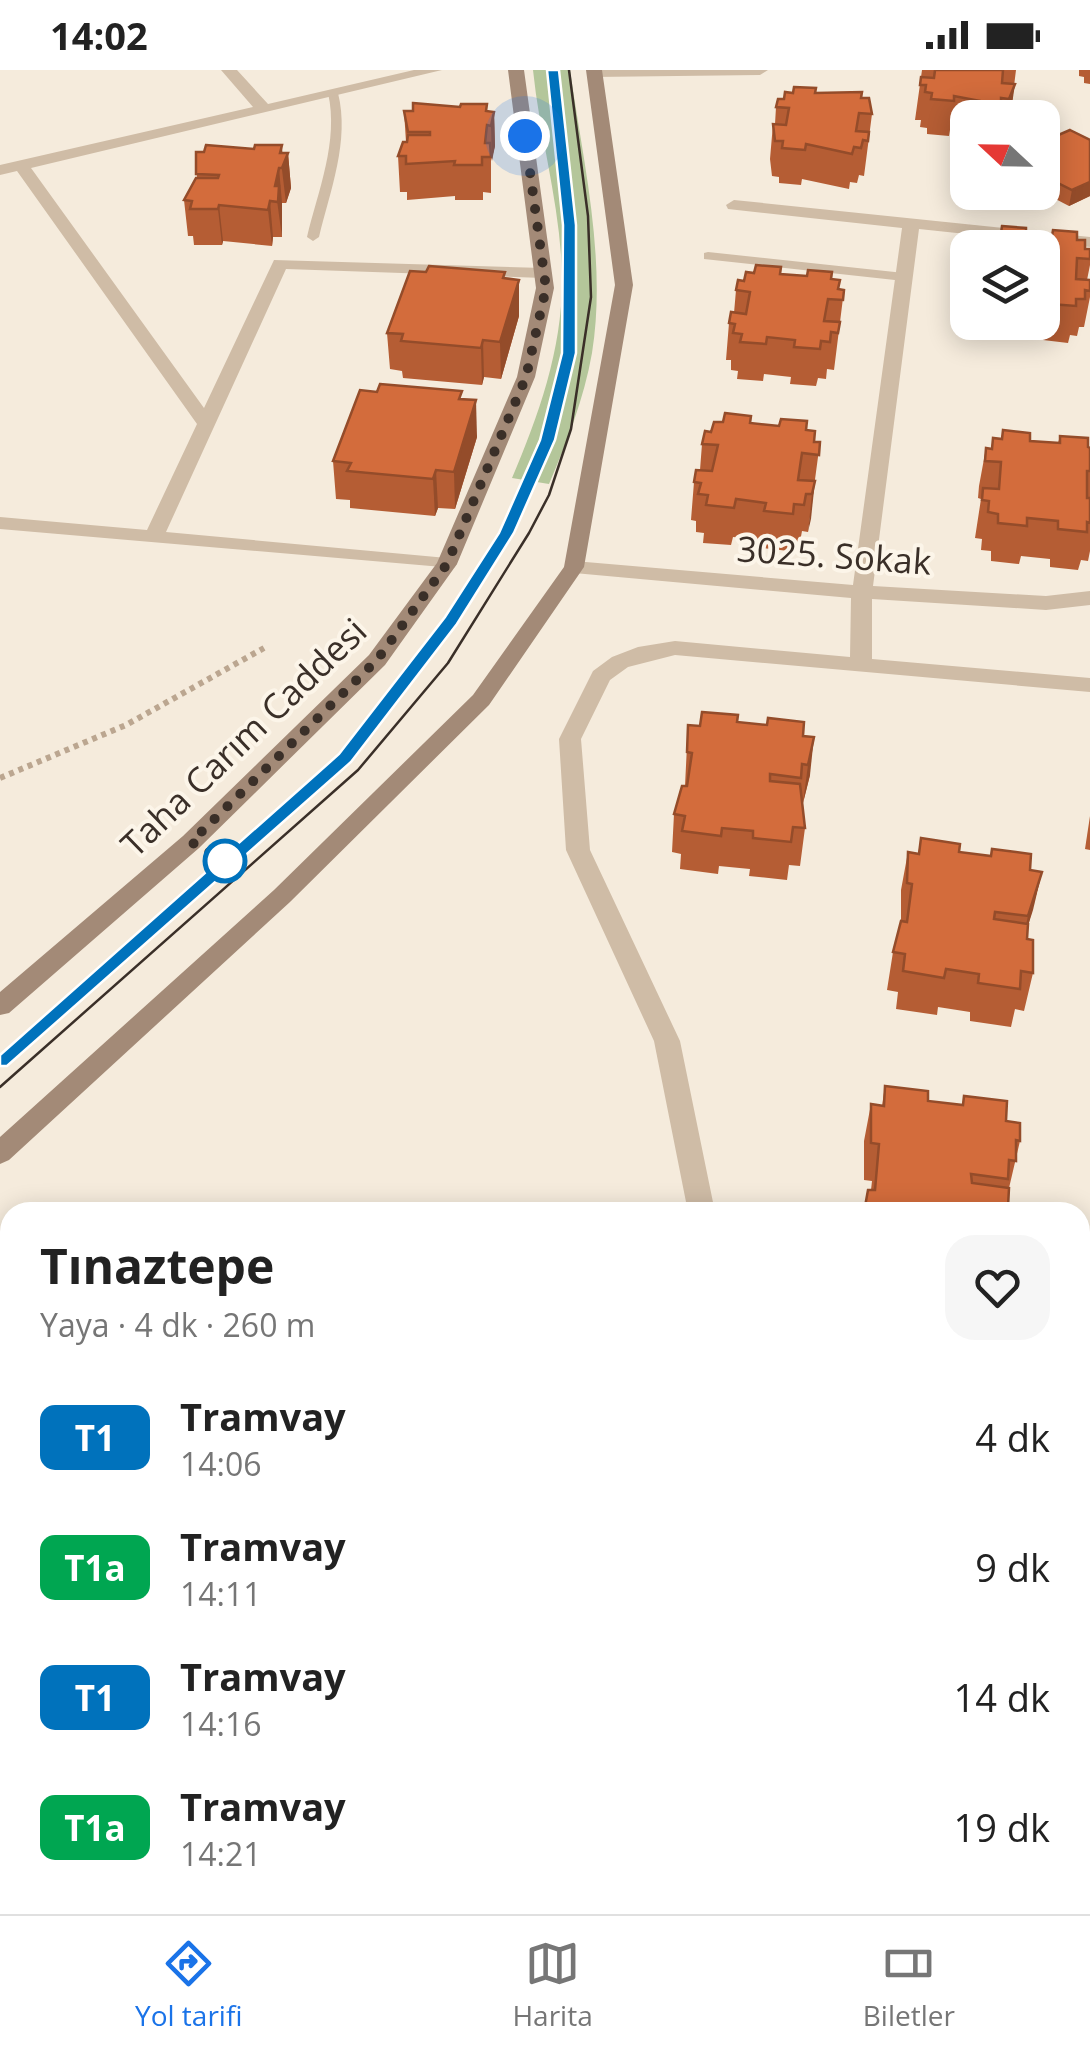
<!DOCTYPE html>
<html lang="tr">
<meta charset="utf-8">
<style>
body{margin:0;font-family:"Open Sans",sans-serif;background:#f6f6f6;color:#222;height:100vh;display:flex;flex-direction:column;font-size:38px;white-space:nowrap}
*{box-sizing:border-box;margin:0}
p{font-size:32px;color:#767676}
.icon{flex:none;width:55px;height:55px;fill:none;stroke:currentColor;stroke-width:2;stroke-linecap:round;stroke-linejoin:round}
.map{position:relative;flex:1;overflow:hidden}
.panel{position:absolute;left:0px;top:1132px;width:1090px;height:712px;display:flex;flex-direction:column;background:#fff;border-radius:30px 30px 0 0;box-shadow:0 5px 25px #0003}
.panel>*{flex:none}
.badge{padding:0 20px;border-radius:15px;font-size:35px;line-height:65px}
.needle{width:65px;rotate:292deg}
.controls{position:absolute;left:950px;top:30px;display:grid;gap:20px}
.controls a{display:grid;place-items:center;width:110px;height:110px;border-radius:20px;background:#fff;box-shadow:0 5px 25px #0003;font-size:50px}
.you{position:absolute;width:50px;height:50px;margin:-25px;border:8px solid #fff;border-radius:50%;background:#1a73e8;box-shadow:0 0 0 15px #1a73e833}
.map>.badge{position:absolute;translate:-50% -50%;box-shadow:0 0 0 5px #fff}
.round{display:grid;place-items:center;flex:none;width:105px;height:105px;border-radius:30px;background:#f6f6f6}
.head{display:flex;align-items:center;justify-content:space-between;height:170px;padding:0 40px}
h1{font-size:48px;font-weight:700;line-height:75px}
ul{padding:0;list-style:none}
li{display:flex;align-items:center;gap:30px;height:130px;padding:0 40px}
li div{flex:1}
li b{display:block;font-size:38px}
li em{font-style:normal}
li .badge{min-width:110px;font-weight:700;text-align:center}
.status{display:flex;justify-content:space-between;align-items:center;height:70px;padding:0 50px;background:#fff;direction:ltr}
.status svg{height:28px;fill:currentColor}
.menu{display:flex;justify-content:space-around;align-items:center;height:140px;border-top:2px solid #e0e0e0;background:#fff;font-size:28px;color:#767676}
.menu a{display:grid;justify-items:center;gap:5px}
.menu .current{color:#1a73e8}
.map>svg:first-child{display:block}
.green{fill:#b4c69a}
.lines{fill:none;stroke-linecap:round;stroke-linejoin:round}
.path{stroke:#bba690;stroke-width:6;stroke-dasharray:5 5;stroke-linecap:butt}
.lane{fill:#cfbca6;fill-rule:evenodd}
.street{fill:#cfbca6;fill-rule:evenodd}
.secondary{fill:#a38a77;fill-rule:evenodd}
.tram{stroke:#3a2f28;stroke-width:2.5}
.wall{fill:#b55d34}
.shaded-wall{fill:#944c2a}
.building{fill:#d36c3c;stroke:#944c2a;stroke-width:2.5}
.line{fill:#0072bc;stroke:#fff;stroke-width:2.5}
.walk{stroke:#3a2f28;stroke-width:10;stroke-dasharray:0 18}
.stop-dot{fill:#fff;stroke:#0072bc;stroke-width:5}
.labels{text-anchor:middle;stroke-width:8;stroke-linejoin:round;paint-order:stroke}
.street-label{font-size:35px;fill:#3a2f28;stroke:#fcf5e9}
</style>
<div class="status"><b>14:02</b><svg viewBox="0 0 49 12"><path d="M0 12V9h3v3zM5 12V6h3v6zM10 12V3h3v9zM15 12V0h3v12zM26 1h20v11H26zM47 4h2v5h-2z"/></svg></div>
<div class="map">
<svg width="1090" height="1844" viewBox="0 0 1090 1844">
<rect width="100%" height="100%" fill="#f5ebdc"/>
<g class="green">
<path d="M533,0h37c13,92 37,190 22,283 -8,46 -25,88 -43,131l-37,-6c27,-63 51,-131 50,-201 -1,-69 -22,-138 -29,-207z"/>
<path d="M1090,1328v212l-10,-2v-209z"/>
</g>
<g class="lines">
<path class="path" d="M0,708l126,-53 138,-77"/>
<g class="lane">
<path d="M333,20l5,3c12,48 -8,98 -19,144l-6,4 -6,-4c11,-46 32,-96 21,-144z"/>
<path d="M708,182l196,21 6,4 -6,4 -200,-22v-6z"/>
</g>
<g class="street">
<path d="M221,0h16l31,34 146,-34h28l-411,98 173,240 70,-148 269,8 9,5 -9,5 -257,-9 -120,263 281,26 7,2 3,4 -3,4 -454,-39v-12l147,13 50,-106 -180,-253 -17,4v-10l253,-58z"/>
<path d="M588,0h180l-8,5 -166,2 -5,-2z"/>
<path d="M734,130l356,37v10l-171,-18 -46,357 173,10 44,-5v14l-44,5 -174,-11v60l218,19v14l-415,-37 -47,12 -18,13 -29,59 9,111 90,191 35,171h-27l-34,-171 -88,-191 -7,-111 34,-68 19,-14 26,-10 37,-6 175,16 1,-59 -277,-25 -10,-6 10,-6 279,24 49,-357 -174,-19 -2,-4z"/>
<rect x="1080" y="1265" width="10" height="24"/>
<path d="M1080,1568l10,2v30l-10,-2z"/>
<path d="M137,1835h34l-3,9h-34z"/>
<path d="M817,1835h34l2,9h-34z"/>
</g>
<g class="secondary">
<path d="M508,0h16l30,218 -19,89 -78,187 -72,101 -186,183 -190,165 -9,2v-23l183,-156 186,-181 68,-92 80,-186 19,-89z"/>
<path d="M586,0h16l31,215 -49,282 -95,138 -199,197 -281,258 -9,4v-27l274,-247 199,-195 91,-128 51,-282z"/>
</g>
<g class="tram">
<path d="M0,990l345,-302 106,-137 55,-88 42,-93 21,-87 1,-128 -17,-155"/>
<path d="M0,1017l358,-317 90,-107 81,-130 20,-38 22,-66 20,-132 -3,-81 -19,-146"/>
</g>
</g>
<g class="wall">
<path d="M922,0h94l-6,48h-42v16l-18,-4 -1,6 -22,-2v-6l-7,-1 1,-7h-6z"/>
<path d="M1079,0h11v14l-6,-1v-6l-5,-1z"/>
<path d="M793,23l69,5 10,16 -8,62 -5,-1 -2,8 -7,-1 -1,7 -47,-10 -1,6 -22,-2v-6l-7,-1 -2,-17 3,-35h2l1,-17z"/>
<path d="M404,41l90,1 1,34 -4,15v32l-8,-1v8h-28v-4l-48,4v-8h-7l-2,-36 8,-14z"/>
<path d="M1090,70v56l-21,10 -27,-14v-50z"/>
<path d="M254,79l34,4 3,35 -5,15h-4l-1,5 1,29h-9l-1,9 -49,-5 -1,4h-28l-1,-9h-5l-4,-36 13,-22 -1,-26z"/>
<path d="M1053,160l24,10 8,9h5v16l-3,15h3v17l-6,30h-5l-2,9 -7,-1 -2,8 -25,-3v-6l-26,-2 -1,6 -25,-2v-8l-8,-1v-5h59v-74l-50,-7 1,-9 59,4z"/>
<path d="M780,204l52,5 7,10 5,1 -10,80 -7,-1 -1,10 -8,-1 -2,8 -26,-2 1,-7 -27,-3 -1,7 -26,-2 1,-8 -7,-1v-10h-5l3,-37 5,-10 2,-23 8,-9z"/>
<path d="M506,209l13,37 -18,63 -17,-2 -2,8 -79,-7 -1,-7 -12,-2 -3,-36z"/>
<path d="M377,322l85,7 15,38 -22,72 -17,-1 -3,8 -85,-8v-8l-14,-1 -3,-38z"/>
<path d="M751,354l55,6 8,12h6l-12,90 -6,-1 -2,11 -10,-1 -1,10 -28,-3 1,-8 -29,-3 -2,8 -28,-2 1,-10 -8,-1v-11l-5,-1 3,-38 6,-12 2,-26 9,-12z"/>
<path d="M1003,360l27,11 28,2 2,-7 30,12v103l-2,10 -7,-1 -3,10 -28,-3v-8l-29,-3 -2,8 -28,-3v-10l-10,-1 1,-11 -7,-1 6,-39 -3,-1 1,-12 7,-38 5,1 2,-11 8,1z"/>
<path d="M738,652l65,14 7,39 -7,28h-1l3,25 -5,38 -11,-1 -2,15 -38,-4 1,-7 -31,-3 -1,8 -38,-5 1,-15 -9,-2 2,-38 11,-28 3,-61 12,1z"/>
<path d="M1090,746v34l-5,-1z"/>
<path d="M921,768l38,14 71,18 12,2 -14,54 -1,13 6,34 -9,38 -9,-2 -4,18 -41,-6v-9l-32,-5 -1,8 -41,-6 2,-17 -11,-2 6,-38 8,-31v-31l7,-38 10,2z"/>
<path d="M885,1016l43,15 34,4 2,-9 42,25 14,20 -11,47 -138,2 1,-9 -8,-1v-39l7,-37 11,2z"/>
<path d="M474,1835h190l-1,9h-188z"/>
<path d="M1036,1835h44l10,9h-55z"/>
</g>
<g class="shaded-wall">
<path d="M1015,14l-5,34h-4l3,-19z"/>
<path d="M494,42l1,34 -3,15 -1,-35z"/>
<path d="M282,75l1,20 5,-12 3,35 -5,15 -6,-50z"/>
<path d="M279,98l3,35v34l-7,-51z"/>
<path d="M1090,112v14l-21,10 3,-16z"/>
<path d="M270,131l3,36 -1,9 -4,-36z"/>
<path d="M219,135l4,36 -1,4 -4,-36z"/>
<path d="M519,210v36l-18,63 -1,-37z"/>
<path d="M483,270l1,37 -2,8 -1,-37z"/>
<path d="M476,330l1,37 -22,72 -1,-37z"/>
<path d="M436,400l2,38 -3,8 -2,-37z"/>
<path d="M815,411l-4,38 -3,13 4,-38z"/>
<path d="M814,667l-4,38 -7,28 5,-38z"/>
<path d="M1042,802l-9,38 -14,44 9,-38z"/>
<path d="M74,1835h17l-3,9h-17z"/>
</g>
<g class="building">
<path d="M935,0h68l-1,13 13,1 -6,15 -8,-1v7l-47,-9v5l-23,-2 1,-6 -7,-1 1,-7h-6l1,-8 13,1z"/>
<path d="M794,17l22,1 -1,5 47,-1 -1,6h8l3,16 -13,-1 -3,18 13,1 -1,9 -5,-1 -2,8 -7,-1 -2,7 -46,-10 -1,6 -23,-2 1,-7h-8l-2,-17 13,1 3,-17 -13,-1 2,-8h6l1,-7 8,1z"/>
<path d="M413,33l47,4 1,-3h26l-1,7 8,1 -3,14 -4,-1 -2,18h5l1,14h-9v8h-28l1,-4 -49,3v-8h-8l5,-14h4l1,-7h22v-3h-22l-4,-21h9z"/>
<path d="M1070,60l20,10v42l-18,8 -30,-15v-33z"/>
<path d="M206,75l48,4 1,-4h27l-2,8h8l-6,15h-3l-4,18h4l-1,16 -8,-1 -2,9 -49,-5 -1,4h-28l2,-8 -8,-1 12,-22h22l1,-3 -23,-1v-22h8z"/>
<path d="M1002,156l24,2v6l26,2 1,-6 24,2v8h8v9h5v10l-13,-1 -1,21 14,1v11l-5,-1v9h-9v7l-26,-2v-7h-8v-49h-56v-8l6,1 1,-9 8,1z"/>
<path d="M756,195l25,2 -1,7 27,2 1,-6 24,2 -1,7 9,1 -2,9 6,1 -1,10 -15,-1 -4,22 16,1 -2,11 -7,-1 -1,10 -9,-1 -1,8 -26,-2 1,-7 -28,-3 -1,7 -26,-2 2,-8 -9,-1 2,-9 -6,-1 2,-11 15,2 4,-22 -14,-2 2,-10 6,1 2,-9 8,1z"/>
<path d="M429,196l76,6 -2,6 16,2 -19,62 -17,-2 -2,8 -80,-7 2,-7 -16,-1 23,-62 16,1z"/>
<path d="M380,314l82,7 -3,8 17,1 -22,72 -18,-2 -3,9 -86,-8 4,-8 -18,-2 27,-71 17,2z"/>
<path d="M725,343l26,3 -1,7 29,3 2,-7 26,2 -1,9 9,1 -1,11h6l-1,13 -17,-2 -4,27 17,1 -3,13h-6l-2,11 -10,-1 -1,10 -29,-3 2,-8 -30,-4 -2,9 -28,-3 2,-10 -10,-1 3,-11 -7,-1 2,-12 16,1 6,-26 -16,-1 3,-13 6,1 3,-10h9z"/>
<path d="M1003,360l27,3v8l30,2v-7l28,2v9l2,1v23h-3v27h3v25l-3,-1v10l-29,-3v-8l-31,-3v8l-29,-3v-9l-10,-2 1,-11 -7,-1 1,-12 16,1 2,-27 -16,-1 1,-13 6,1 1,-11 9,1z"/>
<path d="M702,642l36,3 -1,7 30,3 1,-7 36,4 -1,14 11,1 -6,28 -6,-1 -1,14 -31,-4v7l30,3 5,44 -12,-1 -2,15 -38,-4v-7l-31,-3 -1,8 -39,-5 3,-15 -11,-2 8,-28h5l5,-33 -5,-1 1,-27 12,1z"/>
<path d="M921,768l39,6 -1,8 32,4 1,-7 39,5 -1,16 12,2 -14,44 -33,-4 -1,7 34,5 -1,15 6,1v33l-12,-2 -1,18 -42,-6 1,-9 -33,-5 -2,9 -41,-7 2,-17 -12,-2 8,-31 6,1 5,-38 -5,-1 1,-31 11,2z"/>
<path d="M885,1016l43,5v10l35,4 1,-9 43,5 -1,20 14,2v18l-4,-1v21l-7,-1 -1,19 -37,-5 1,9 37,5 -1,19 7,1v4h-151l4,-22h7l4,-46 -8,-1v-39l13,2z"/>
<path d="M0,1507l10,2v326h64l-3,9h-71z"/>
<path d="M1080,1683l10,2v159h-45l1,-9h34z"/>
<path d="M492,1835h170l-1,9h-156l1,-6z"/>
</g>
<path class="line" d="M547,0h12l17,155v128l-21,87 -41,93 -57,91 -106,138 -344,304h-7v-11l339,-301 106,-137 54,-84 41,-93 22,-87 1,-128z"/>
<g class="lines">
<path class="walk" d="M225,791l-34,-19 186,-182 70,-96 79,-187 20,-89 -21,-152"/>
</g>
<circle class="stop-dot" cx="225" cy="791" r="20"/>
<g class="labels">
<g class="street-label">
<text transform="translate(834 486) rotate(4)" y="12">3025. Sokak</text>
<text transform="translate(244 668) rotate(-44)" y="12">Taha Carım Caddesi</text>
</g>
</g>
</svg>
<div class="controls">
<a><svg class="needle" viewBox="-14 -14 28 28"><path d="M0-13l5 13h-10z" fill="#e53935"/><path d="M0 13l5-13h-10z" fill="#767676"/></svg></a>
<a><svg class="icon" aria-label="layers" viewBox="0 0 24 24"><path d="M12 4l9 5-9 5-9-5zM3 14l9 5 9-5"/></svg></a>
</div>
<div class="you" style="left:525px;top:66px"></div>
<section class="panel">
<div class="head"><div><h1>Tınaztepe</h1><p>Yaya · 4 dk · 260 m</p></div><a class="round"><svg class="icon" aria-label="heart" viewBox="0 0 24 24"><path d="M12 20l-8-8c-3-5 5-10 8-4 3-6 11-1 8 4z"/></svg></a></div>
<ul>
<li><span class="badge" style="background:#0072bc;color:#fff">T1</span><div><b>Tramvay</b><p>14:06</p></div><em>4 dk</em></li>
<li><span class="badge" style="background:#00a651;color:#fff">T1a</span><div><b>Tramvay</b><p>14:11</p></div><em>9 dk</em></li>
<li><span class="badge" style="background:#0072bc;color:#fff">T1</span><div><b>Tramvay</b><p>14:16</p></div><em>14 dk</em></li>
<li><span class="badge" style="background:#00a651;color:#fff">T1a</span><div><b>Tramvay</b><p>14:21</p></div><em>19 dk</em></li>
</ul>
</section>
</div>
<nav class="menu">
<a class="current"><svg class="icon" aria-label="directions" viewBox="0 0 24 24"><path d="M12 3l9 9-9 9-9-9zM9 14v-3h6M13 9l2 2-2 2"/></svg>Yol tarifi</a>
<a><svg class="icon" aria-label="map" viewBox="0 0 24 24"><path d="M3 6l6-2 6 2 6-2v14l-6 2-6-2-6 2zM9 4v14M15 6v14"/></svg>Harita</a>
<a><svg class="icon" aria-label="tickets" viewBox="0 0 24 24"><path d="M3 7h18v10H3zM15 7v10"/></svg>Biletler</a>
</nav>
